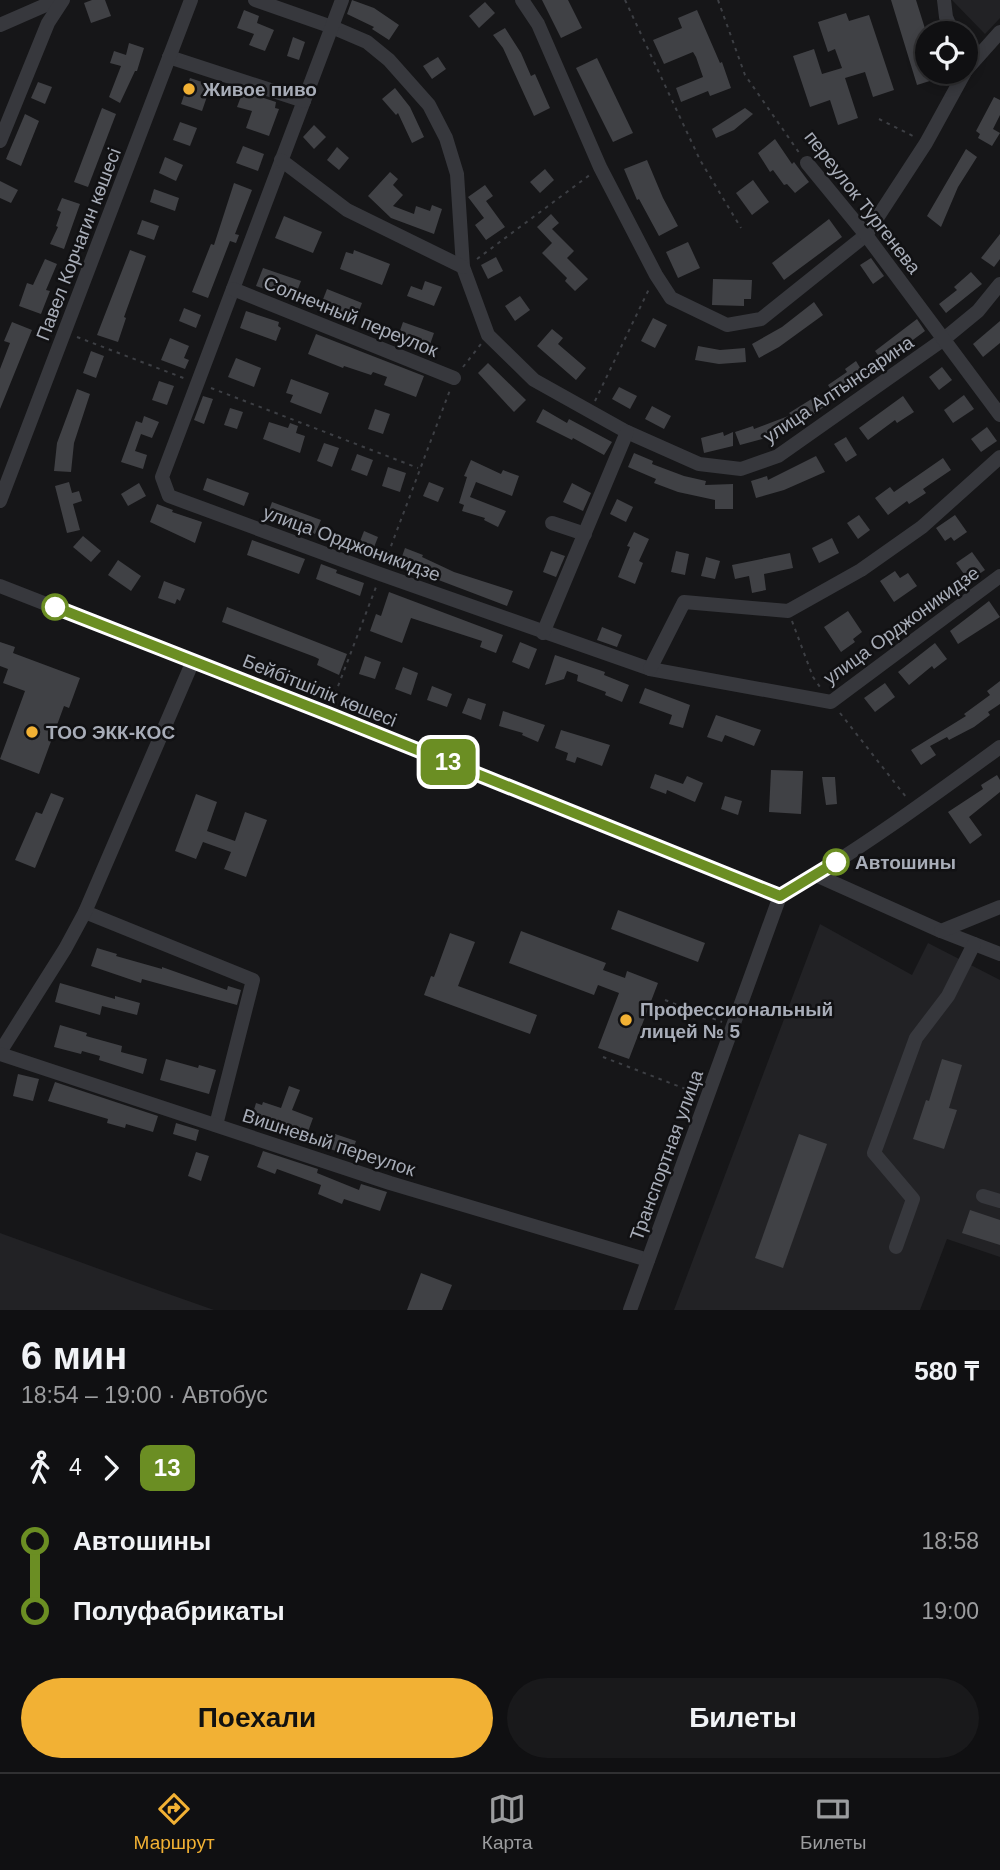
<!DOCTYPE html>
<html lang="ru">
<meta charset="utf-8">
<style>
body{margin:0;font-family:Helvetica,sans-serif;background:#19191b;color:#f1f3f6;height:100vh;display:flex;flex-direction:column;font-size:26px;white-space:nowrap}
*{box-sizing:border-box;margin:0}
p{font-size:23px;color:#9c9d9f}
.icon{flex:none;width:38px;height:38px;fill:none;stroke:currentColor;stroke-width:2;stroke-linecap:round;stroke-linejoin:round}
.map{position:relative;height:1310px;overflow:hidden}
.sheet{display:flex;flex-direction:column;background:#101012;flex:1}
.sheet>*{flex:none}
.badge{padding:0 14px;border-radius:10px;font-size:24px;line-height:46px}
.buttons{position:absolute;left:915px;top:21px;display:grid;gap:14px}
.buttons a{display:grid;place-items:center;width:63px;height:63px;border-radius:50%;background:#101012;box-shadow:0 4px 10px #0003,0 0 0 2px #303032;font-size:35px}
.map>.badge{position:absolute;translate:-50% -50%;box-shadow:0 0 0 4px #fff}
.legs{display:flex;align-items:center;gap:10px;height:77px;padding:0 21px;font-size:23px}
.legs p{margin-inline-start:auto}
.headline{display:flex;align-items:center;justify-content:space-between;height:119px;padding:0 21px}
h1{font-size:38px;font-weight:800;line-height:52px}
.cta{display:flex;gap:14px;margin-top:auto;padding:14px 21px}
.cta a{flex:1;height:80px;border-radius:42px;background:#f2b134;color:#111;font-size:28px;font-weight:800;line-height:80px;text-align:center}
.cta a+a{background:#19191b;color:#f1f3f6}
ul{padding:0 21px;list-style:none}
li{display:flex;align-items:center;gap:24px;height:70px;font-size:26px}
li i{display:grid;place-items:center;width:10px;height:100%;margin:0 9px;background:currentColor}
li i::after{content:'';width:18px;height:18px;margin:-9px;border:5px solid;border-radius:50%;background:#101012}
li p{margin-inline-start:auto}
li:first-child i{background:linear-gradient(#0000 50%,currentColor 0)}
li:last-child i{background:linear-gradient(currentColor 50%,#0000 0)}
.dock{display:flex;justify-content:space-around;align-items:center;height:98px;border-top:2px solid #303032;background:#101012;font-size:19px;color:#9c9d9f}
.dock a{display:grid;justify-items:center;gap:4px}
.dock .current{color:#f2b134}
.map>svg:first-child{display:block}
.built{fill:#222225}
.building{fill:#404145}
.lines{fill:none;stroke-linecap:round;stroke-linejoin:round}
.path{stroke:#3d3f44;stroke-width:2;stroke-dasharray:3.5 5;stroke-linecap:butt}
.minor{stroke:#37383d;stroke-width:14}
.line-1-casing{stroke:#fff;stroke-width:16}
.line-1{stroke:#6b8e23;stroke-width:10}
.poi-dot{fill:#f2b134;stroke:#111113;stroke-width:2.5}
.stop-1-dot{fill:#fff;stroke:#6b8e23;stroke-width:3.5}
.labels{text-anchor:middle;stroke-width:5;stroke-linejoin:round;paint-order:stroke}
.poi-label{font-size:19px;font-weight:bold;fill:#a8adb8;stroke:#111113;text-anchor:start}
.street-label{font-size:19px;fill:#a8adb8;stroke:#111113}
.stop-label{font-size:19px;font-weight:bold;fill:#a8adb8;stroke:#111113;text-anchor:start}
</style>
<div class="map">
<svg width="1000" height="1310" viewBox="0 0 1000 1310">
<rect width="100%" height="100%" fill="#161618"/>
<g class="built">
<path d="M952,0h48v18l-15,16z"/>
<path d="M820,924l92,51 16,-32 72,37v277l-53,-18 -27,71h-246z"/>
<path d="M0,1233l160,58 54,19h-214z"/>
</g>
<g class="building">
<path d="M92,0h13l6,16 -20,7 -7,-20z"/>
<path d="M352,0l22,8 25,17 -10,15 -17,-11 2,-2 -27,-13z"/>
<path d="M542,0h26l14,28 -21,10z"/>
<path d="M891,0h25l12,38v34h24v2l-35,11z"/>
<path d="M485,2l10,11 -16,15 -10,-12z"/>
<path d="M244,10l15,6 -2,7 17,7 -9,21 -16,-6 5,-11 -17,-6z"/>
<path d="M697,10l23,53 2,-1 9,26 -21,8 -2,-5 -27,11 -5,-14 27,-11 -7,-20 -3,-5 -29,12 -11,-24 29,-12 -4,-10z"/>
<path d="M846,13l3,8 20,-6 25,75 -21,7 -8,-25 -20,6 13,40 -20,7 -8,-25 -20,7 -17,-51 21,-7 8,25 20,-6 -7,-19 -7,3 -10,-30z"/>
<path d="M505,28l16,25 10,23 4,-2 15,34 -16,8 -31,-68 -10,-13z"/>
<path d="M293,37l12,5 -6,18 -12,-4z"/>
<path d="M129,43l15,5 -7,23h-2l-15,32 -11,-6 12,-31 -11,-3 4,-12 12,4z"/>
<path d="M438,57l8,12 -14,10 -9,-13z"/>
<path d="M597,58l36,75 -20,9 -37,-74z"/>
<path d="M190,78l21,7 -9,26 -21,-7z"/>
<path d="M38,82l14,5 -7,17 -14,-6z"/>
<path d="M395,88l15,19 14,30 -12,6 -14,-30 -2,2 -14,-16z"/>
<path d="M243,91l33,11 -1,6 4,1 -10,27 -23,-8 6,-17 -15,-4z"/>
<path d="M994,97l6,3v15l-7,14 7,4 -8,13 -14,-8 2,-4 -4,-3z"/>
<path d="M102,108l14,6 -28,73 -14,-5z"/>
<path d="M745,108l8,6 -19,16 -18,8 -4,-9z"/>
<path d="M25,114l14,7 -18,45 -15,-7z"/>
<path d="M180,122l17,6 -7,18 -17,-6z"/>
<path d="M314,125l12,12 -12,12 -11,-12z"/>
<path d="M775,139l17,25 2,-2 15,20 -14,11 -8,-9 -3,1 -11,-15 -3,2 -12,-19z"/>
<path d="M243,146l21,8 -6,17 -22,-8z"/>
<path d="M337,147l12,11 -10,12 -12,-10z"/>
<path d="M966,149l11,8 -19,30 -17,40 -14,-11z"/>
<path d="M165,157l18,8 -7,16 -17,-8z"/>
<path d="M647,160l16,38 15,28 -19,10 -20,-37 -2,1 -13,-31z"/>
<path d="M545,169l9,11 -14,13 -10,-11z"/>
<path d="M390,172l8,7 -5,6 10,10 -10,11 21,8 2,-8 14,5 2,-6 10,4 -8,25 -43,-16 -23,-22z"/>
<path d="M753,180l16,22 -17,13 -16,-22z"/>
<path d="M0,181l18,9 -7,13 -11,-5z"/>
<path d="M234,183l18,7 -17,44 4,1 -3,8 -6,-2 -22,57 -16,-6 19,-48 3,1z"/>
<path d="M485,185l8,11 -7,5 19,26 -19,13 -11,-15 9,-7 -16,-21z"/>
<path d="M154,189l25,9 -4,13 -25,-9z"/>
<path d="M62,198l18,6 -16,45 -14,-5 8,-17 -2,-1 5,-14 -4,-2z"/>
<path d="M551,214l8,9 -7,6 22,22 -7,7 21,21 -13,12 -10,-10 2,-3 -25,-25 10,-10 -15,-16z"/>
<path d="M284,216l38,16 -9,21 -38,-15z"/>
<path d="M829,219l13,18 -58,43 -12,-17z"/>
<path d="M142,220l17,6 -5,14 -17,-6z"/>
<path d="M1000,234v25l-6,8 -13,-9z"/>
<path d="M688,242l12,26 -22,10 -12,-26z"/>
<path d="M130,250l16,6 -22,61 2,1 -8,24 -21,-7z"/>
<path d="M354,250l36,14 -8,21 -42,-16 6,-17 7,2z"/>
<path d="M496,257l7,14 -15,8 -7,-14z"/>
<path d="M871,258l13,18 -11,8 -13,-19z"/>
<path d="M45,259l12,5 -11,26 4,1 -9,23 -22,-8 8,-23 6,2z"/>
<path d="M263,268l38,13 -7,18 -38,-13z"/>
<path d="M971,272l11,12 -36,29 -7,-9 18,-14 -3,-3z"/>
<path d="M713,279l39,1 -1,19h-7v7l-32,-1z"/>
<path d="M425,281l17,6 -8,19 -27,-10 4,-10 11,4z"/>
<path d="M327,289l35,14 -8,21 -35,-14z"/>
<path d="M520,296l10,14 -15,11 -10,-15z"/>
<path d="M814,302l9,13 -44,32 -20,11 -7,-14 30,-17z"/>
<path d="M184,308l17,7 -5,13 -17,-7z"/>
<path d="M246,311l33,11 -1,4 3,2 -5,13 -36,-13z"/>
<path d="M653,318l14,7 -12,23 -14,-7z"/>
<path d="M917,319l8,12 -42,31 -8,-11z"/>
<path d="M1000,321v22l-17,14 -10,-13z"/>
<path d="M12,322l20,8 -32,79v-40l10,-26 -6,-2z"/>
<path d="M403,322l31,11 -7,20 -31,-11z"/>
<path d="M552,329l11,9 -5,6 28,24 -10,12 -39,-34z"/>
<path d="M316,334l108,42 -8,21 -32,-12 3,-8 -14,-5 -2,3 -27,-9 -1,2 -35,-14z"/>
<path d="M170,338l19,8 -5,12 5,2 -4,9 -24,-9z"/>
<path d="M698,346l22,4 25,-2 1,14 -27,2 -24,-4z"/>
<path d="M91,351l13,5 -8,22 -13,-5z"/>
<path d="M236,358l25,10 -7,19 -26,-10z"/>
<path d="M856,361l9,15 -31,18 -6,-9 19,-13 -2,-3z"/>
<path d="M488,363l38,37 -12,12 -36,-39z"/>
<path d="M942,367l10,13 -13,10 -10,-13z"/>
<path d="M291,379l38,14 -8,21 -31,-12 3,-7 -7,-2z"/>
<path d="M159,381l15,5 -7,19 -15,-5z"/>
<path d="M619,387l18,9 -7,13 -18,-10z"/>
<path d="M77,389l13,5 -16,49 -3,29 -17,-1 3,-28z"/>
<path d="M818,395l7,11 -9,7 -31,20 -45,12 -5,-13 18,-6 1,3 37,-14 -2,-2z"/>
<path d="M964,395l10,14 -21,14 -9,-13z"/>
<path d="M203,396l10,3 -9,25 -10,-4z"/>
<path d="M903,396l11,16 -17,11 -2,-3 -27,20 -9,-12z"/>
<path d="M652,406l19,10 -7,13 -19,-10z"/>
<path d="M230,408l13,4 -6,17 -13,-4z"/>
<path d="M375,409l15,5 -7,20 -15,-5z"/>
<path d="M543,409l24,14 2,-4 43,23 -8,13 -31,-17 -1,2 -36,-18z"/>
<path d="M144,416l15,6 -7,16 -11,-4 -6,17 12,4 -4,14 -22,-7 15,-41 6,2z"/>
<path d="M269,422l19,6 2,-5 8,3 -2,7 9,3 -5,17 -37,-14z"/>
<path d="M987,427l10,14 -16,11 -10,-13z"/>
<path d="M723,432l1,4 9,-4v14l-29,7 -3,-15z"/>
<path d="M846,437l11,18 -11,7 -12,-18z"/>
<path d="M324,443l15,5 -7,19 -15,-6z"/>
<path d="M634,453l19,8 -1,3 32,12 22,5 -1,4 28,-1v25h-18v-9l-37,-8 -24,-9 2,-4 -28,-12z"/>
<path d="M357,454l16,6 -6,16 -16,-6z"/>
<path d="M816,456l9,16 -41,18 -28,8 -5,-17 16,-5 1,4z"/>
<path d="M943,458l8,12 -28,19 3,4 -17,11 -2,-3 -19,14 -13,-17 15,-11 4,5z"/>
<path d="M471,460l30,14 2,-4 16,6 -7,20 -36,-14 -6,15 36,14 -8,16 -14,-7 1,-2 -23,-7 2,-6 -5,-2 8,-26 -3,-1z"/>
<path d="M388,467l18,6 -6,19 -18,-6z"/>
<path d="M207,478l42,15 -5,13 -41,-16z"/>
<path d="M69,482l3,11 7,-2 3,10 -9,3 7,26 -13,3 -12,-47z"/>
<path d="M429,482l15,6 -6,14 -15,-6z"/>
<path d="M139,483l7,13 -18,10 -7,-12z"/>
<path d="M572,483l19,10 -8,18 -20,-9z"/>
<path d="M617,499l16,8 -7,15 -16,-8z"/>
<path d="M272,502l49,18 -6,14 -48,-18z"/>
<path d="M157,504l16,6 -1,2 30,10 -7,21 -45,-21z"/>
<path d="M859,515l11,15 -12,9 -11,-16z"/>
<path d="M955,515l12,17 -13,9 -3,-4 -6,4 -9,-13z"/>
<path d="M364,531l14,6 -7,18 -14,-6z"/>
<path d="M634,532l15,7 -10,22 4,2 -8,21 -17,-7 12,-30 -3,-1z"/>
<path d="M83,536l18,15 -10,11 -18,-15z"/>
<path d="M832,538l7,15 -20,10 -7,-15z"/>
<path d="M252,540l53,19 -6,15 -52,-19z"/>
<path d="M405,548l18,7 -1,2 32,15 59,19 -6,15 -108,-41z"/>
<path d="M551,551l14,5 -9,21 -13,-5z"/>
<path d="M676,551l13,3 -4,21 -14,-3z"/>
<path d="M972,552l13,18 -16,11 -13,-18z"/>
<path d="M790,553l3,15 -29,6 2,16 -14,3 -3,-17 -14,3 -3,-14z"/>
<path d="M706,557l14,4 -5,18 -14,-3z"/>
<path d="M118,560l23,16 -10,15 -23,-16z"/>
<path d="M321,564l16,6 -1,3 28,10 -4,13 -44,-17z"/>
<path d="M895,571l5,7 8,-5 9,13 -23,16 -14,-21z"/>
<path d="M164,581l21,8 -5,12 -3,-2 -2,5 -17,-6z"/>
<path d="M389,592l114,43 -7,18 -16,-6 2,-6 -71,-23 -9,25 -32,-12 6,-17 5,2z"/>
<path d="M989,601l11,16 -42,27 -8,-13z"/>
<path d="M227,607l120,47 -8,21 -22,-10 2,-6 -4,-2 -93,-35z"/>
<path d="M848,611l14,21 -9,7 2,3 -14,10 -17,-25z"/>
<path d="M602,627l20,8 -5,12 -20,-7z"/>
<path d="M0,642l15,5 -2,6 67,25 -11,30 -5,-2 -25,68 -39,-15 25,-68 -22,-8 5,-14 -8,-3z"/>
<path d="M520,642l17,7 -8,20 -17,-7z"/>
<path d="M935,643l12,16 -13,10 -2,-3 -23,19 -11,-13z"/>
<path d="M555,655l50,17 -1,3 25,10 -7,17 -17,-7 1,-3 -29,-11 1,-6 -11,-4 -3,8 -19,6z"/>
<path d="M365,656l16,6 -6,17 -16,-5z"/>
<path d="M403,667l15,6 -7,22 -16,-6z"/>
<path d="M1000,681v23l-12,8 2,3 -16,12 -25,13 -2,-3 -17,9 6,9 -15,10 -10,-15 55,-34 -2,-2 26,-19 -3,-4z"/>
<path d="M885,683l10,14 -20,15 -11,-14z"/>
<path d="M432,686l20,8 -5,13 -20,-7z"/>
<path d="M645,688l45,17 -7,23 -14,-4 3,-9 -33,-12z"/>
<path d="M468,698l18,6 -5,16 -19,-7z"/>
<path d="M503,711l42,14 -7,17 -16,-7 1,-2 -24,-7z"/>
<path d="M716,715l45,15 -7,16 -29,-11 -3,7 -15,-5z"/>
<path d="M561,730l49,15 -8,21 -25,-9 -2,6 -9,-3 2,-7 -13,-5z"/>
<path d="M771,770l32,1 -2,43 -32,-2z"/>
<path d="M655,774l28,10 4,-8 16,7 -8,19 -28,-12 -1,4 -16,-6z"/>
<path d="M997,775l3,5v12l-31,25 13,18 -12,9 -22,-32 35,-23 -2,-4z"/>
<path d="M822,777h13l2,27 -11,1z"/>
<path d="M51,793l13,5 -29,70 -20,-8 21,-48 6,2z"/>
<path d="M196,794l21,8 -10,29 28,10 10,-29 22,8 -21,57 -22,-8 7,-17 -28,-10 -7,17 -21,-8z"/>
<path d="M725,796l17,5 -4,14 -17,-6z"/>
<path d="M618,910l87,33 -7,19 -87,-33z"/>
<path d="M521,931l85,32 -3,7 22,8 2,-7 31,12 -29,76 -31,-11 21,-55 -21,-8 -4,10 -85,-32z"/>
<path d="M450,933l25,9 -17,44 79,29 -7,19 -106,-39 7,-19 3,1z"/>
<path d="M97,948l20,6 -1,2 46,13v-2l65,23 1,-4 13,4 -4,15 -95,-26 -1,4 -50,-17z"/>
<path d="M60,983l55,16v-3l25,7 -3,12 -35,-9 -2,9 -45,-13z"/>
<path d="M60,1025l27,8 -1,3 36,10 -1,6 26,7 -4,15 -44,-14 1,-4 -18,-5 -1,3 -27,-7z"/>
<path d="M166,1059l32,9 1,-3 17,5 -7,24 -49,-14z"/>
<path d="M942,1059l20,6 -13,43 8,2 -13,39 -31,-10 13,-39 3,1z"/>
<path d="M18,1074l21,5 -6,22 -20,-5z"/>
<path d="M55,1082l103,34 -5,16 -27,-8 -1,4 -18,-5 1,-4 -60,-18z"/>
<path d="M289,1086l11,4 -8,20 21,8 -8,22 -32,-12 1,-3 -16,-6v-5l-5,-1 3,-10 6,2 1,-3 18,6z"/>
<path d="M176,1123l23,7 -3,11 -23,-7z"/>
<path d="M335,1134l21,7 -5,15 -21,-7z"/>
<path d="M799,1134l28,10 -44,124 -28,-10z"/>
<path d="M263,1151l55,18 -1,4 42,17 2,-6 26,8 -7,19 -36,-12 -2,5 -24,-10 3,-9 -44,-16 -2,5 -18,-7z"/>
<path d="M196,1152l13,4 -8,25 -13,-5z"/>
<path d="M970,1210l30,10v25l-38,-12z"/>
<path d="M421,1273l31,12 -10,25h-35z"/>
</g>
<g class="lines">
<g class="path">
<path d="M625,0l75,160 41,68"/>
<path d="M718,0l27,75 55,79"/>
<path d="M879,119l36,18"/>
<path d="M477,259l114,-85"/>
<path d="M77,337l109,42"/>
<path d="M463,367l18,-23"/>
<path d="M211,388l207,80"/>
<path d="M595,401l54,-112"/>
<path d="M385,562l65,-172"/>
<path d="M792,621l21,56 7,10"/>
<path d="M332,702l44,-115"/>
<path d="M840,713l66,84"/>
<path d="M665,1000l57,22"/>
<path d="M603,1057l93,36"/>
</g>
<g class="minor">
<path d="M255,0l77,27 35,15 22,18 40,45 17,33 11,36 6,93 25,68 46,45 93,52 72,32 42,5 37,-13 166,-117 34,-28 22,-27"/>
<path d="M342,0l-180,477 7,19 211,78 270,95 181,33 169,-126"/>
<path d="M522,0l16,24 62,143 56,108 15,23 56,27 34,-6 105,-84 60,-92 39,-71"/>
<path d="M944,0l2,17 7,16"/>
<path d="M0,25l57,-25"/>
<path d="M169,57l135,44"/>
<path d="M966,70l34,-38"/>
<path d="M0,141l48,-118 15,-23"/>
<path d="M281,160l66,50 116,57"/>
<path d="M807,163l59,72 134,180"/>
<path d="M233,289l221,89"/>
<path d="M0,501l191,-501"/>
<path d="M552,523l33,11"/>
<path d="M0,586l328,128 452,182"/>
<path d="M543,633l84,-201"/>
<path d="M650,669l34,-67 104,9 73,-41 61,-43 78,-70"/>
<path d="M816,875l125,56 59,23"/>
<path d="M780,896c77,-44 149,-97 220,-149"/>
<path d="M85,912l168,68 -37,145"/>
<path d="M941,931l59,-24"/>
<path d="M0,1052l65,-103 20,-37 108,-251"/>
<path d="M0,1054l390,129 258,77"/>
<path d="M983,1196l17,5"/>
<path d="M896,1247l17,-48 -39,-46 42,-115 32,-42 26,-52"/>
<path d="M630,1310l150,-414"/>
</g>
</g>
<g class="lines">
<g class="line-1-casing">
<path id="line-1" d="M55,607l273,107 452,182 56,-34"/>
</g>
<use href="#line-1" class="line-1"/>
</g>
<g class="poi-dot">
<circle cx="189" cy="89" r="7"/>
<circle cx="32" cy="732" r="7"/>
<circle cx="626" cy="1020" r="7"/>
</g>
<g class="stop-1-dot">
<circle cx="55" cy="607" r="12"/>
<circle cx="836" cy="862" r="12"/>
</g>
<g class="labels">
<g class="poi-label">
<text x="203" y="96">Живое пиво</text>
<text x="46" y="739">ТОО ЭКК-КОС</text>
<text x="640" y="1016">Профессиональный<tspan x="640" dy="22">лицей № 5</tspan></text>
</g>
<g class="street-label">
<text transform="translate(863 202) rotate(52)" y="7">переулок Тургенева</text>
<text transform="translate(78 244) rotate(-69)" y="7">Павел Корчагин көшесі</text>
<text transform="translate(351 316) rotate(22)" y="7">Солнечный переулок</text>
<text transform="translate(838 389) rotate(-34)" y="7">улица Алтынсарина</text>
<text transform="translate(352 543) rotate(20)" y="7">улица Орджоникидзе</text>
<text transform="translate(901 625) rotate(-36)" y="7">улица Орджоникидзе</text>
<text transform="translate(320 690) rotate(22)" y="7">Бейбітшілік көшесі</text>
<text transform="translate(329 1142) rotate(18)" y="7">Вишневый переулок</text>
<text transform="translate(666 1155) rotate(-70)" y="7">Транспортная улица</text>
</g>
<g class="stop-label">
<text x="855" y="869">Автошины</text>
</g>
</g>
</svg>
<div class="buttons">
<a><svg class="icon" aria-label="locate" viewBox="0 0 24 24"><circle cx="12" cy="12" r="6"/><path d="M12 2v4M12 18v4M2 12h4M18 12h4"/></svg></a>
</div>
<b class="badge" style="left:448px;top:762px;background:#6b8e23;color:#fff">13</b>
</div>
<section class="sheet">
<div class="headline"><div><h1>6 мин</h1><p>18:54 – 19:00 · Автобус</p></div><b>580 ₸</b></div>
<div class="legs"><svg class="icon" aria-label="walk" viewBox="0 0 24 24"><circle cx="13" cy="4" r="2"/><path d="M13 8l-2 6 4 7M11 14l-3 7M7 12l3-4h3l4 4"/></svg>4<svg class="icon" aria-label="forward" viewBox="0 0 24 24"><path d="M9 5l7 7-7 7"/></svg><b class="badge" style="background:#6b8e23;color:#fff">13</b></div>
<ul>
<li><i style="color:#6b8e23"></i><b>Автошины</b><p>18:58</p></li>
<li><i style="color:#6b8e23"></i><b>Полуфабрикаты</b><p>19:00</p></li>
</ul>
<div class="cta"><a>Поехали</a><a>Билеты</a></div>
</section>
<nav class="dock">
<a class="current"><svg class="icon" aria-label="directions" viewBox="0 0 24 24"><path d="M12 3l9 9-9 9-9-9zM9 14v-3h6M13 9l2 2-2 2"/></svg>Маршрут</a>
<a><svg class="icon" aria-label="map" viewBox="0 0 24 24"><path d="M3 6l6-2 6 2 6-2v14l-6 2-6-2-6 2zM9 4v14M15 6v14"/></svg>Карта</a>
<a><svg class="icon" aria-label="tickets" viewBox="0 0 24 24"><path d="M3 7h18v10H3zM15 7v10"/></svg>Билеты</a>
</nav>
